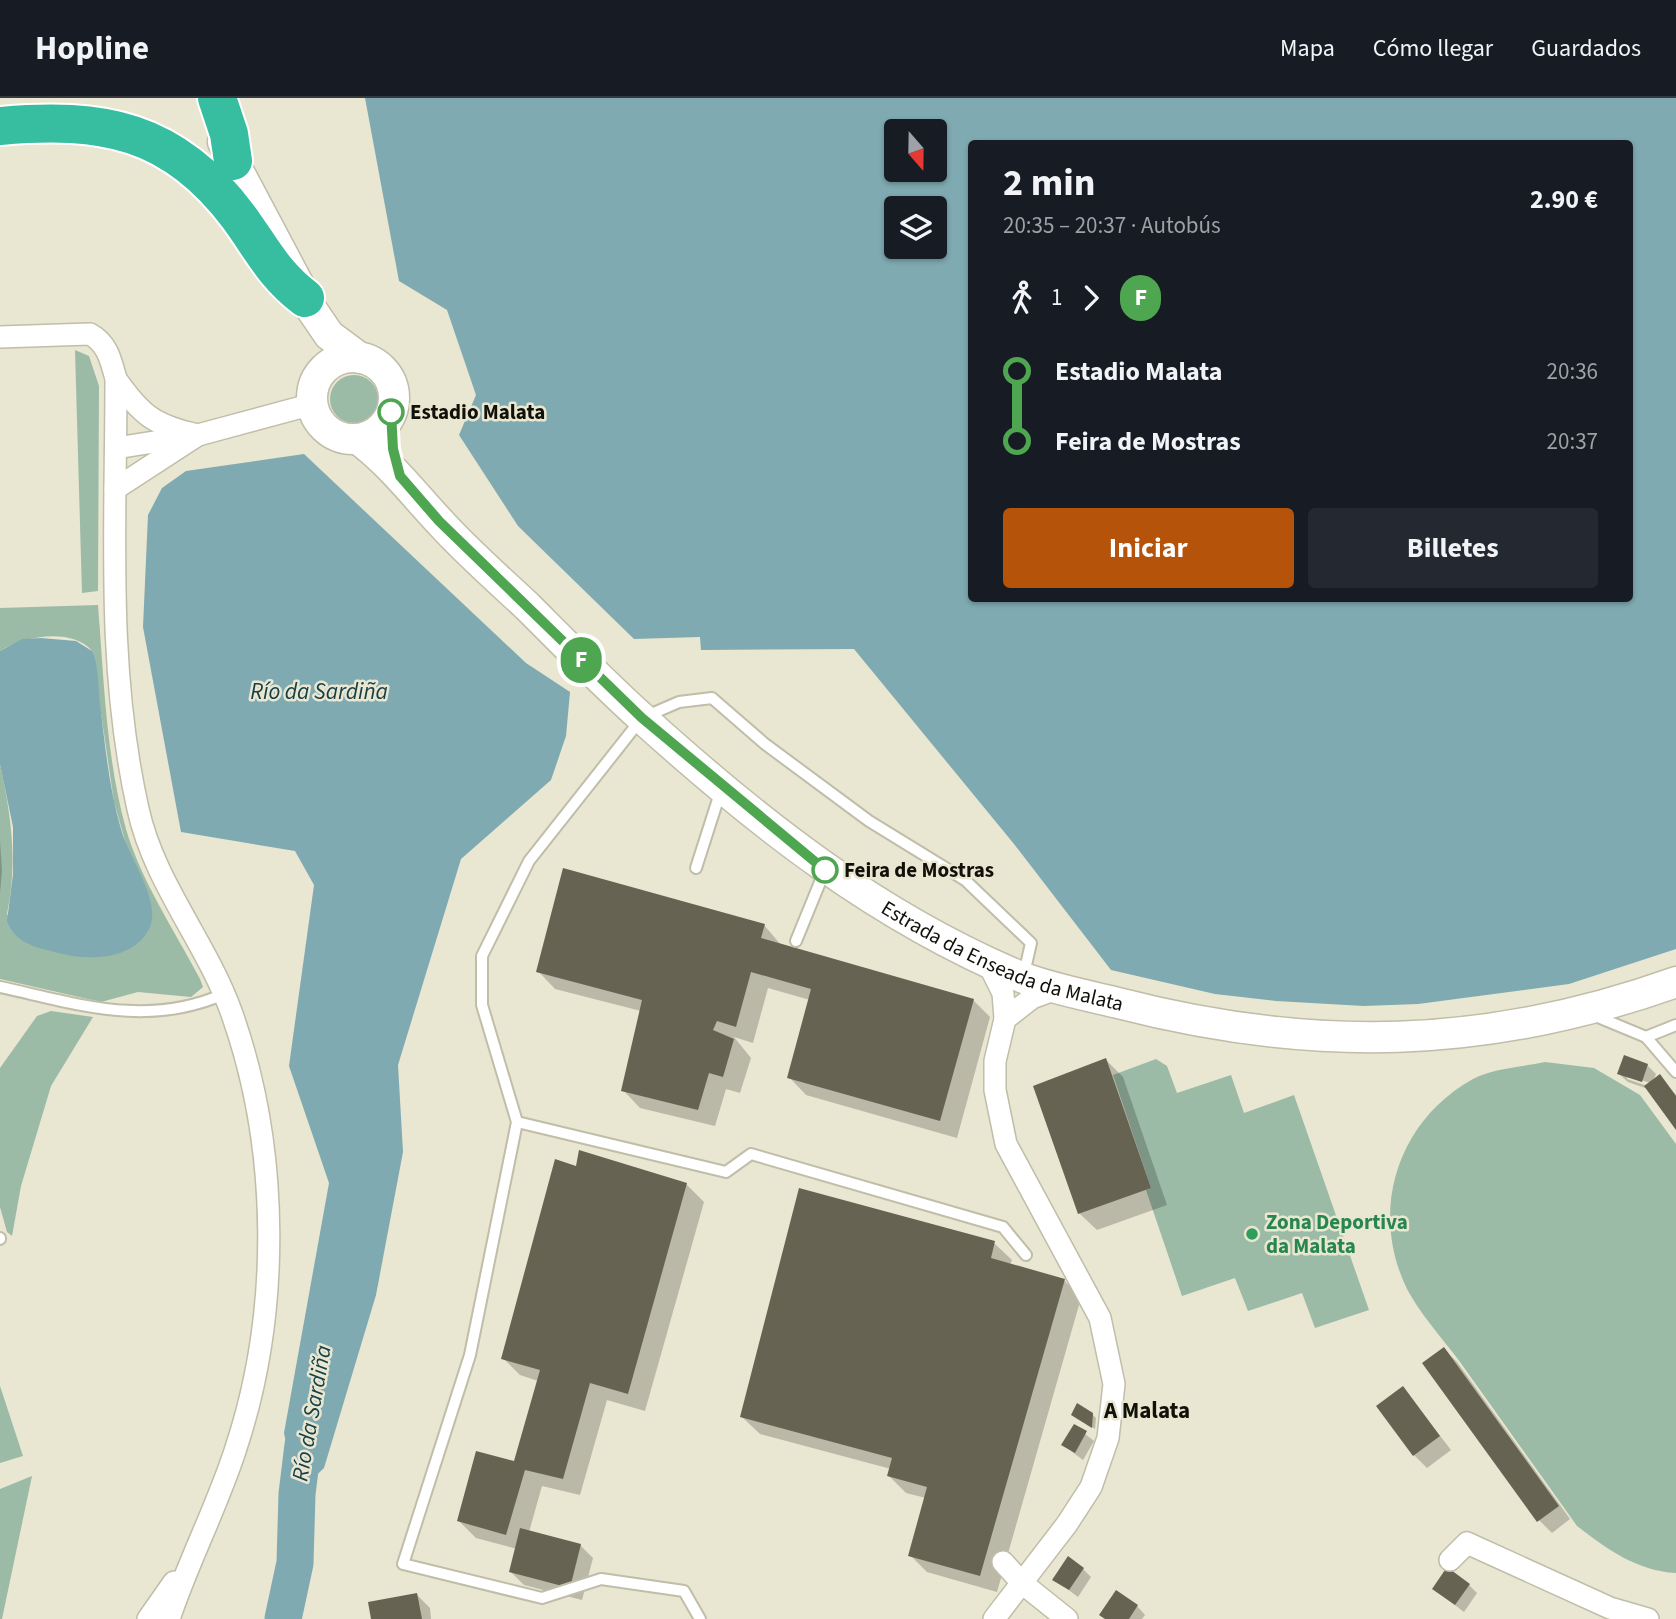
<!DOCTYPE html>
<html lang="es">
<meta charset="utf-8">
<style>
body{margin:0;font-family:"Source Sans 3",sans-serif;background:#242831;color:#f1f3f6;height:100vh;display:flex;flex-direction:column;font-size:26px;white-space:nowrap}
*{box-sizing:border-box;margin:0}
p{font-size:23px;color:#9ea1a6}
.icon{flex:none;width:38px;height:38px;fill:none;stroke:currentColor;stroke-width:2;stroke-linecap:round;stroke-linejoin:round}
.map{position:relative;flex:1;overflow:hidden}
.panel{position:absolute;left:968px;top:42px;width:665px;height:462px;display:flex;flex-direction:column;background:#171b24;border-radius:7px;box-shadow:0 2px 5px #0004}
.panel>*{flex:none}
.badge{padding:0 14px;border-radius:23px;font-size:24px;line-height:46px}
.needle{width:46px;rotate:160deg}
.buttons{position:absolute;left:884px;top:21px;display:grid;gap:14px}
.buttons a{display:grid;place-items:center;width:63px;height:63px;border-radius:7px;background:#171b24;box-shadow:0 2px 5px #0004;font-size:35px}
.map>.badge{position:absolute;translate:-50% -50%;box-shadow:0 0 0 4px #fff}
.legs{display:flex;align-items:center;gap:10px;height:77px;padding:0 35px;font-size:23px}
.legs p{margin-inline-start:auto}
.headline{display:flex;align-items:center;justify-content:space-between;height:119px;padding:0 35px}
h1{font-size:38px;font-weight:700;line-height:52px}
.button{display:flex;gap:14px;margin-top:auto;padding:14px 35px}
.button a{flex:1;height:80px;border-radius:7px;background:#b45309;color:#fff;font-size:28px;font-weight:700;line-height:80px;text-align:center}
.button a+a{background:#242831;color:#f1f3f6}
ul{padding:0 35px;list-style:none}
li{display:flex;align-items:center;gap:24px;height:70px;font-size:26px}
li i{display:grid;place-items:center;width:10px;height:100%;margin:0 9px;background:currentColor}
li i::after{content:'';width:18px;height:18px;margin:-9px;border:5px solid;border-radius:50%;background:#171b24}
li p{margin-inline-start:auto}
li:first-child i{background:linear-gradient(#0000 50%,currentColor 0)}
li:last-child i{background:linear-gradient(currentColor 50%,#0000 0)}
header{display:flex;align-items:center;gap:42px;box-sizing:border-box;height:98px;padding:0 35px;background:#171b24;border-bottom:2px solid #363941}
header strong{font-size:33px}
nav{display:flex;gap:38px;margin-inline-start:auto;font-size:24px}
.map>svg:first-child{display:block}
.green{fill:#9cbba6}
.water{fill:#7faab1;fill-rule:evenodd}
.shadow{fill:#0003;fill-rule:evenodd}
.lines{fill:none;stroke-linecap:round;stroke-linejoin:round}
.river{stroke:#7faab1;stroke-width:37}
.building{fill:#666352}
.lane-casing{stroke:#c0bda9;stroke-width:14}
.street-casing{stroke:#c0bda9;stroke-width:24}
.secondary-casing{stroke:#c0bda9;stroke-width:33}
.highway-casing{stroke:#fff;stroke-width:42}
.lane{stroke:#fff;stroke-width:10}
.street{stroke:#fff;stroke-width:21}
.secondary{stroke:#fff;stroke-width:30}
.highway{stroke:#37bea0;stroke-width:38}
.line-1-casing{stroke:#fff;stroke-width:16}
.line-1{stroke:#4fa651;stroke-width:10}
.stop-1-dot{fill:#fff;stroke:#4fa651;stroke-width:3.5}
.leisure-dot{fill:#2e9e5b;stroke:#e9e6d1;stroke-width:2.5}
.labels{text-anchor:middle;stroke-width:5;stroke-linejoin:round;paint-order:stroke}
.stop-label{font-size:21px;font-weight:bold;fill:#111009;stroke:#e9e6d1;text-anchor:start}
.street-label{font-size:21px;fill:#111009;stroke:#e9e6d1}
.leisure-label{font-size:21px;font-weight:bold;fill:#27864d;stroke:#e9e6d1;text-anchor:start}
.water-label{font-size:23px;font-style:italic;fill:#164046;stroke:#e9e6d1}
.neighbourhood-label{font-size:23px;font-weight:bold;fill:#111009;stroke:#e9e6d1}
</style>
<header>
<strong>Hopline</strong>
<nav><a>Mapa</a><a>Cómo llegar</a><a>Guardados</a></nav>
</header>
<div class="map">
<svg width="1676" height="1521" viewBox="0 0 1676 1521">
<rect width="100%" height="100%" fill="#e9e6d1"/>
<g class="green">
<path d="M75,252l14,6 10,30 -1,205 -16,2z"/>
<circle cx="354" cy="301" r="24"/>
<path d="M98,507c6,75 8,152 28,224 15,52 49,102 74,150l3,8 -12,10 -53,-5 -37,10 -101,-23v-215c11,51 18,97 7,150l21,30c40,11 70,22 107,-1l15,-43 -24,-56 -12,-42 -22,-151c-19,-24 -70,-15 -92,0v-43z"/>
<path d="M51,913l42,6 -42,69 -30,100 -9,50 -5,-4 -7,-25v-139l37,-52z"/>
<path d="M1156,961l11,7 10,27 54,-18 13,38 50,-18 75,215 -54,18 -13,-35 -54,18 -13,-33 -53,18 -36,-106 5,-2 -38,-113z"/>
<path d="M1545,964l49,6 46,27 36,49v429c-39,-2 -69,-24 -99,-47 -39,-55 -78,-109 -117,-164 -17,-23 -40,-48 -53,-73 -38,-78 -10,-168 66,-210 20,-11 50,-12 72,-17z"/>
<path d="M0,1288l23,70 -23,7z"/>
<path d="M32,1378l-30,143h-2v-130z"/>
</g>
<g class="water">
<path d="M365,0h1311v851l-107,35 -151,20 -54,2 -88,-5 -61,-7 -104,-24 -97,-126 -160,-195 -153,1 -1,-13 -66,2 -116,-113 -59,-91 17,-40 -29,-85 -48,-29zM896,33h38v39h-38zM971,46h658v454h-658zM896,110h38v39h-38z"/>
<path d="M304,356l222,209 44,29 -4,44 -15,44 -90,79 -63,206 5,87 -27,143 -52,173 -27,26 -13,-61 45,-250 -40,-117 25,-181 -19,-34 -114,-19 -38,-205 5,-112 14,-27 24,-17z"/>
<path d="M41,540l35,3 16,10c7,15 6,35 8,52 5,42 9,85 21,126 7,27 42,74 28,100 -15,30 -58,32 -86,25 -23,-6 -47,-8 -56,-33l6,-47v-47l-13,-63v-113l22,-12z"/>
</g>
<g class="shadow">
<path d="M0,742l2,31 -2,22z"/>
<path d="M764,827l17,20 192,55 17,17 -33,121 -151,-43 -17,-18 21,-77 -42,-12 -15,55 -19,-6 17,21 -11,35 -14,-4 -11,37 -75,-18 -17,-18 18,-79 -86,-22 -17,-18z"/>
<path d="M1106,962l17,17 44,128 -70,25 -18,-17z"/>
<path d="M1647,967l9,9 -3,7 7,-5 16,19v32l-28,-38 -20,-7 -9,-8zM1627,978l24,7 -1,4 -23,-8z"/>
<path d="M577,1070l109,16 18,18 -59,209 -38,-11 -27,95 -38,-9 -13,46 51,13 13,13 -11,42 -58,-15 -13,-13 6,-23 -41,-11 -17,-17 57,-57 22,-83 -18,-6 -17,-17z"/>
<path d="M994,1145l18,17 -2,5 54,15 17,18 -84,294 -70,-20 -17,-17 16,-57 -20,-5 -17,-17 2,-7 -131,-35 -18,-17z"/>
<path d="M1444,1251l13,13 113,157 -18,14 -13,-13z"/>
<path d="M1403,1290l48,62 -24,18 -13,-13z"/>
<path d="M1092,1316l4,4 -1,11 -22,-14z"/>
<path d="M1075,1328l19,15 -11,19 -20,-15z"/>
<path d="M1083,1471l8,8 -13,20 -23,-17z"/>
<path d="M1469,1487l8,8 -13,19 -30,-23z"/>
<path d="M417,1497l13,13 1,11h-58z"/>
<path d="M1137,1508l8,9 -3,4h-37z"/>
</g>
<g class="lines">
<path class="river" d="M283,1521l12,-56 2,-69 6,-49"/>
</g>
<g class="building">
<path d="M563,770l202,56 -4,14 213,61 -34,122 -153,-43 24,-89 -60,-17 -15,55 -19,-6 -4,9 21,9 -11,38 -14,-4 -11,37 -77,-19 21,-91 -106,-28z"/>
<path d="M1624,957l24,9 -6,18 -25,-8z"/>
<path d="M1106,960l45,130 -73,26 -45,-128z"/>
<path d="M1660,976l16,22v34l-32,-44z"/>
<path d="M579,1052l108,33 -59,211 -38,-11 -27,96 -38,-9 -19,65 -49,-14 19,-70 38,10 26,-91 -39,-11 54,-200 21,7z"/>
<path d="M799,1090l196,53 -4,17 74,21 -85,297 -72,-20 19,-69 -40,-11 5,-18 -152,-41z"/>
<path d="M1444,1249l115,159 -22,16 -115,-159z"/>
<path d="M1403,1288l37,50 -27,20 -37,-50z"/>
<path d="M1077,1305l16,10 -1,15 -21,-13z"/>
<path d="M1074,1326l13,7 -12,22 -14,-8z"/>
<path d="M520,1430l61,16 -11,44 -61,-16z"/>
<path d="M1068,1458l16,12 -15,22 -17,-10z"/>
<path d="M1447,1469l23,17 -15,21 -23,-16z"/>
<path d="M1116,1492l22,15 -9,14h-24l-6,-4z"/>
<path d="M417,1495l5,26h-51l-3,-17z"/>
</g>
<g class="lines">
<g class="lane-casing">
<g id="lane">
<path d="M696,770l25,-78"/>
<path d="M796,843l29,-71"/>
<path d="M0,889c79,17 146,41 224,7"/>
<path d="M1593,917l53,22 30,35"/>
<path d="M1646,939l30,-12"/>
<path d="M517,1024l209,50 25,-18 252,73 23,28"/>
<path d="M0,1140v1"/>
<path d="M700,1521l-16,-28 -83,-12 -59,19 -139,-34 67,-209 47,-233 -35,-117v-49l47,-95 113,-143 37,-16 33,-4 53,46 104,77 96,59 66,63 -7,31"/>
</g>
</g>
<g class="street-casing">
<g id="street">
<path d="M0,239l90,-3c18,10 21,27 26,45 0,145 -10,288 22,430 16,74 69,134 94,205 48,136 49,300 3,437 -19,58 -47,111 -66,168"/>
<path d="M116,350l82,-13 115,-31"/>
<path d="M115,391l83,-54c-43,-9 -57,-20 -82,-56"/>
<path d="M986,861l17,34 2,26 -10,42v29l11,54 94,174 14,66 -6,54 -17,49 -24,37 -73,95"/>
<path d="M1005,921l27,-21 27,-10"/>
<path d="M1450,1462l17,-17 143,65 38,11"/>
<path d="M1003,1464l19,21 45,36"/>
<path d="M148,1521l26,-37"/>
</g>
</g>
<g class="secondary-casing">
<g id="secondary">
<path d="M223,44l89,168 17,25 31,23"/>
<circle cx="353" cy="300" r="41"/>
<path id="s1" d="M358,341c32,24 54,53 81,82 27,30 58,57 88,85 38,38 76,77 116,113 115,104 233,197 378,258 31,12 65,18 97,26 194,50 368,47 558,-21"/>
</g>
</g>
<g class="highway-casing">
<g id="highway">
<path d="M217,0l12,36 4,27"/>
<path d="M0,28c102,-9 173,3 238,90 23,31 35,58 67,82"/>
</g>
</g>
<use href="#lane" class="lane"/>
<use href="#street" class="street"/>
<use href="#secondary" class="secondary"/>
<use href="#highway" class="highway"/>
</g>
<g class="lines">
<g class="line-1-casing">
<path id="line-1" d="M391,314l2,37 7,27 39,45 203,197 183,152"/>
</g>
<use href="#line-1" class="line-1"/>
</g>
<g class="stop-1-dot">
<circle cx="391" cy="314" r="12"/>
<circle cx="825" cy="772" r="12"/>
</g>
<circle class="leisure-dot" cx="1252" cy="1136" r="7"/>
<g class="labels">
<g class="stop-label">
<text x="410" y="321">Estadio Malata</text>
<text x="844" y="779">Feira de Mostras</text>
</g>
<g class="street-label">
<text dy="7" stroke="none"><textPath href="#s1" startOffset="835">Estrada da Enseada da Malata</textPath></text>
</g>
<g class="leisure-label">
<text x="1266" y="1131">Zona Deportiva<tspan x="1266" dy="24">da Malata</tspan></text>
</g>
<g class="water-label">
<text x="319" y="601">Río da Sardiña</text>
<text transform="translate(311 1315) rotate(-80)" y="8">Río da Sardiña</text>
</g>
<g class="neighbourhood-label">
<text x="1147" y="1320">A Malata</text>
</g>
</g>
</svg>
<div class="buttons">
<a><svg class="needle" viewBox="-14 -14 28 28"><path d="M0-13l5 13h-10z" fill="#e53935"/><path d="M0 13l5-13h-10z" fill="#9ea1a6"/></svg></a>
<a><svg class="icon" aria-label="layers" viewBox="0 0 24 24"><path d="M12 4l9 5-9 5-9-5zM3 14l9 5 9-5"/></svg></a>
</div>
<b class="badge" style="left:581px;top:562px;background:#4fa651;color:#fff">F</b>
<section class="panel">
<div class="headline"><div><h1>2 min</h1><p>20:35 – 20:37 · Autobús</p></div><b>2.90 €</b></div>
<div class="legs"><svg class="icon" aria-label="walk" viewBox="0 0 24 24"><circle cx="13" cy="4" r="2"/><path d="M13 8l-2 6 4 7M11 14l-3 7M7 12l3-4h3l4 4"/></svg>1<svg class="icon" aria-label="forward" viewBox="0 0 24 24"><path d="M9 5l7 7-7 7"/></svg><b class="badge" style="background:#4fa651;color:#fff">F</b></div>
<ul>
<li><i style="color:#4fa651"></i><b>Estadio Malata</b><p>20:36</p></li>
<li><i style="color:#4fa651"></i><b>Feira de Mostras</b><p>20:37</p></li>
</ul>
<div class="button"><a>Iniciar</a><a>Billetes</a></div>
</section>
</div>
